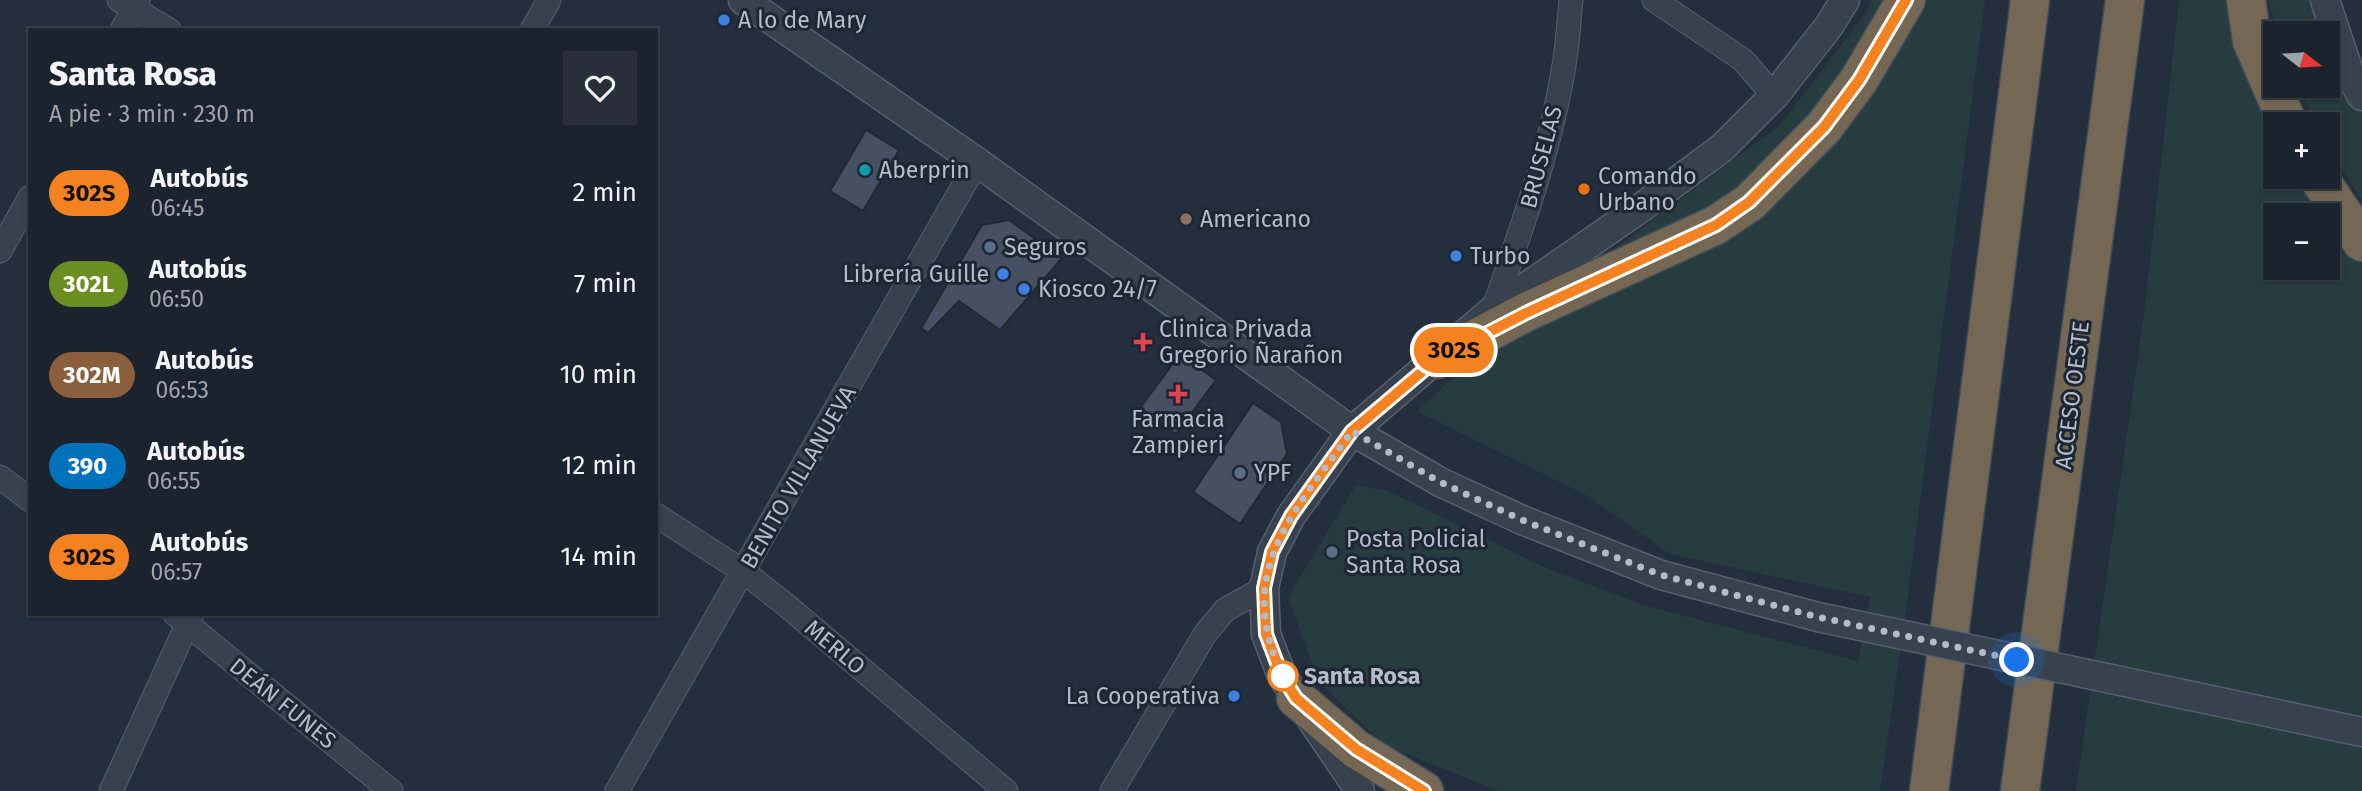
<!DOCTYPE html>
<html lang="es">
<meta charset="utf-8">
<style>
body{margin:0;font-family:"Fira Sans",sans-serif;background:#282f3a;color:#f1f3f6;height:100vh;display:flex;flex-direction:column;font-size:26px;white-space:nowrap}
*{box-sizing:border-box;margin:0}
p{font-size:23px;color:#a0a4aa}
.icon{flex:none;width:38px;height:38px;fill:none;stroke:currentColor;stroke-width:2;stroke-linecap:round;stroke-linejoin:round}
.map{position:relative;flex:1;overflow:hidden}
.sheet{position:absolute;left:28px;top:28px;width:630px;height:588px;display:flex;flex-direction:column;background:#1b232e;border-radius:0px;box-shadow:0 2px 5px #0004,0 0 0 2px #39404a}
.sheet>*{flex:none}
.badge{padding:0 14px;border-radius:23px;font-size:24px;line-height:46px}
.needle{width:46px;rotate:107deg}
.buttons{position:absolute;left:2263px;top:21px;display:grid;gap:14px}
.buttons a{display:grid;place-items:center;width:77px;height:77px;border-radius:0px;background:#1b232e;box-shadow:0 2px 5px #0004,0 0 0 2px #39404a;font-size:35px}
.you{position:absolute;width:35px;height:35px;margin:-18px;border:5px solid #fff;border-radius:50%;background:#1a73e8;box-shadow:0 0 0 10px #1a73e833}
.map>.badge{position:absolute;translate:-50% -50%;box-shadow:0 0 0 4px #fff}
.round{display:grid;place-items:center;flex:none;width:74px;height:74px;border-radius:0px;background:#282f3a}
.overview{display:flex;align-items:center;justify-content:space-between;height:119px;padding:0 21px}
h1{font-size:33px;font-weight:800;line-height:52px}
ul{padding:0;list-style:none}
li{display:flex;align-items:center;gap:21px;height:91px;padding:0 21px}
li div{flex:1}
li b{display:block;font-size:26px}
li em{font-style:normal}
li .badge{min-width:77px;font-weight:700;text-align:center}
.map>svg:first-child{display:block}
.green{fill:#263c3f}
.building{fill:#455162;stroke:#1f2835;stroke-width:2}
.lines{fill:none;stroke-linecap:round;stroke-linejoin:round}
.minor-casing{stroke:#565f6c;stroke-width:25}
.tertiary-casing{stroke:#565f6c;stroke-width:31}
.motorway-casing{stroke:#434c59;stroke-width:41}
.minor{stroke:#38414e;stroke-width:23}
.tertiary{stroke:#38414e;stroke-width:28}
.motorway{stroke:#746855;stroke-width:38}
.tertiary-bridge-casing{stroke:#565f6c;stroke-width:31;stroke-linecap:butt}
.tertiary-bridge{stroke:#38414e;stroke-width:28}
.line-casing{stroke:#fff;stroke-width:16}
.line{stroke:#f58220;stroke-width:10}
.walk{stroke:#b4bcc9;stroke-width:7;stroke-dasharray:0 12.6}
.shop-dot{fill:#3f7fe0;stroke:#1d2633;stroke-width:2.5}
.culture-dot{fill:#0f9aa8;stroke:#1d2633;stroke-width:2.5}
.food-dot{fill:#e8710a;stroke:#1d2633;stroke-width:2.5}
.education-dot{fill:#8d6e63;stroke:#1d2633;stroke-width:2.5}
.service-dot{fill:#5c6f8a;stroke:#1d2633;stroke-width:2.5}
.health-dot{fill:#e0444e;stroke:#1d2633;stroke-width:2.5}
.stop-dot{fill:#fff;stroke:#f58220;stroke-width:3.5}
.labels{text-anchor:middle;stroke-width:6;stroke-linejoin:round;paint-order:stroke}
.poi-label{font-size:23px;fill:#b4bcc9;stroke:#1d2633;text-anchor:start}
.street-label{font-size:23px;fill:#b4bcc9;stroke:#1d2633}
.stop-label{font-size:23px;font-weight:bold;fill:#b4bcc9;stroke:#1d2633;text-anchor:start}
</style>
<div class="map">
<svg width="2362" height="791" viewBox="0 0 2362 791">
<rect width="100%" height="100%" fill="#242f3e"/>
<g class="green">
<path d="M1872,0h21l-87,126 -53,52 -59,40 -120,61 206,-154 86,-112z"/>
<path d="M1923,0h62l-78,603 -27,188h-381l-115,-46 -65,-63 -31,-85 68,-112 32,6 158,77 97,37 215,56 12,-64 -200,-43 -82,-58 -171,-85 39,-36 54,-40 190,-86z"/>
<path d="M2179,0h51l45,132v45h23l28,38h-51v53h53v-51l34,46v528h-286l68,-477z"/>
<path d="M2268,0h50l3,33h-43z"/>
<path d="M2328,45l34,61v95l-34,-53v-24h-11l-18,-38h29z"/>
</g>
<g class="building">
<path d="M866,130l33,20 -36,61 -33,-20z"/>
<path d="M1009,220l53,38 -62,72 -41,-29 -31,32 -7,-5 61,-103z"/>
<path d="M1180,354l36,26 -40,54 -36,-26z"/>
<path d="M1253,403l28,19 6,32 -47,70 -47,-32z"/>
</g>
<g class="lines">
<g class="minor-casing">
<g id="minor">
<path d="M119,0l50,30"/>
<path d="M1654,0l89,60 31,36"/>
<path d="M122,30l16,-30"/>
<path d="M532,30l17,-30"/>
<path d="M0,251l30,-54"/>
<path d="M1493,310c29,-82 59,-165 72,-251 3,-20 4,-40 6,-59"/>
<path d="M0,477l30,23"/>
<path d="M656,515l88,57 42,33 220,186"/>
<path d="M175,614l216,177"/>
<path d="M111,791l81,-177"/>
<path d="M617,791l360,-629"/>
<path d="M1112,791l93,-157 20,-24 39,-22"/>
</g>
</g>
<g class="tertiary-casing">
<g id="tertiary">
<path d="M743,0l234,162 375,269 88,51 82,38 139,55 157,42"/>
<path d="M2325,0l25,75 12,21"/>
<path d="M2168,691l194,41"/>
<path d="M1360,791l-78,-115 -16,-42 -2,-46 8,-36 19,-36 61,-85 141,-121 149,-103 80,-59 52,-52 55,-70 16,-26"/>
</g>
</g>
<g class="motorway-casing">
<g id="motorway">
<path d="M2246,0l6,41 36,83"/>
<path d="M2318,177l44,65"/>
<path d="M1437,359l89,-47 190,-87 33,-22 75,-76 35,-47 47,-80"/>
<path d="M1296,698l60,51 68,42"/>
<path d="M1929,791l101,-791"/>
<path d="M2020,791l105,-791"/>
</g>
</g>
<use href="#minor" class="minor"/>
<use href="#tertiary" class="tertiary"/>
<use href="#motorway" class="motorway"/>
<g class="tertiary-bridge-casing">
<path id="tertiary-bridge" d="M1818,617l350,74"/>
</g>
<use href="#tertiary-bridge" class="tertiary-bridge"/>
</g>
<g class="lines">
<g class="line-casing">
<path id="line" d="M1424,791l-68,-42 -60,-51 -14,-22 -16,-42 -2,-46 8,-36 19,-36 61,-85 85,-72 89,-46 190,-88 33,-23 75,-75 35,-47 47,-80"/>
</g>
<use href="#line" class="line"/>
<path class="walk" d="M1283,676c-51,-103 12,-165 69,-245l88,51 82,38 139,55 157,42 199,43"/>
</g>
<g class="shop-dot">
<circle cx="724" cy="20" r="7"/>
<circle cx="1456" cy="256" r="7"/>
<circle cx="1003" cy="274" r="7"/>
<circle cx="1024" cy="289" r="7"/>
<circle cx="1234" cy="696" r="7"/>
</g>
<circle class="culture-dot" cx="865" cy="170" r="7"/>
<circle class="food-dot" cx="1584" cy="189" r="7"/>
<circle class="education-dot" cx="1186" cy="219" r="7"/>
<g class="service-dot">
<circle cx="990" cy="247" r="7"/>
<circle cx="1240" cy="473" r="7"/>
<circle cx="1332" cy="552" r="7"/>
</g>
<g class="health-dot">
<path d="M1139.5 331.5h7v7h7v7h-7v7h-7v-7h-7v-7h7z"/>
<path d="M1174.5 383.5h7v7h7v7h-7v7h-7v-7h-7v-7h7z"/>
</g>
<circle class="stop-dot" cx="1283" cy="676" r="14"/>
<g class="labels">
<g class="poi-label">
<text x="738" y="28">A lo de Mary</text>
<text x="879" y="178">Aberprin</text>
<text x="1598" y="184">Comando<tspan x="1598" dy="26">Urbano</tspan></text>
<text x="1200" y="227">Americano</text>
<text x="1004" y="255">Seguros</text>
<text x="1470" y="264">Turbo</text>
<text x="989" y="282" text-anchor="end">Librería Guille</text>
<text x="1038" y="297">Kiosco 24/7</text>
<text x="1159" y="337">Clinica Privada<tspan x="1159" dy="26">Gregorio Ñarañon</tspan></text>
<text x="1178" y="427" text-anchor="middle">Farmacia<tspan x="1178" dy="26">Zampieri</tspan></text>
<text x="1254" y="481">YPF</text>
<text x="1346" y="547">Posta Policial<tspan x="1346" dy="26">Santa Rosa</tspan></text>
<text x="1220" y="704" text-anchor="end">La Cooperativa</text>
</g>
<g class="street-label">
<text transform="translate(1541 157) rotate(-75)" y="8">BRUSELAS</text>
<text transform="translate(2072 395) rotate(-83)" y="8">ACCESO OESTE</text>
<text transform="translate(798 477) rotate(-60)" y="8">BENITO VILLANUEVA</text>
<text transform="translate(835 647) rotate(40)" y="8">MERLO</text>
<text transform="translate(283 703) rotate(39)" y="8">DEÁN FUNES</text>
</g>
<g class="stop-label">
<text x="1304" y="684">Santa Rosa</text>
</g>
</g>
</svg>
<div class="buttons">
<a><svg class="needle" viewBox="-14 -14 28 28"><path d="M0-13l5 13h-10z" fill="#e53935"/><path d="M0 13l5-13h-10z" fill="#a0a4aa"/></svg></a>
<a>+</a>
<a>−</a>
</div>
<div class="you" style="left:2017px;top:660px"></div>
<b class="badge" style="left:1454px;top:350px;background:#f58220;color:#111">302S</b>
<section class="sheet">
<div class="overview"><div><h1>Santa Rosa</h1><p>A pie · 3 min · 230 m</p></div><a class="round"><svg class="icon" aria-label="heart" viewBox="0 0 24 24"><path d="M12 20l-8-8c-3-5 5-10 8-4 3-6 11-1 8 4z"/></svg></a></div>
<ul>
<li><span class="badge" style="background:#f58220;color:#111">302S</span><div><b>Autobús</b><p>06:45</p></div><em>2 min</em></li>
<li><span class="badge" style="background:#6b8e23;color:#fff">302L</span><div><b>Autobús</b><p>06:50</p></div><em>7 min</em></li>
<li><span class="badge" style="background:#8b5e3c;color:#fff">302M</span><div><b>Autobús</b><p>06:53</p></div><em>10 min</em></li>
<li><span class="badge" style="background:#0072bc;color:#fff">390</span><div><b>Autobús</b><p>06:55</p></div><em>12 min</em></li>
<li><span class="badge" style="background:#f58220;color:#111">302S</span><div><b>Autobús</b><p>06:57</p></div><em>14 min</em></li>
</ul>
</section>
</div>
